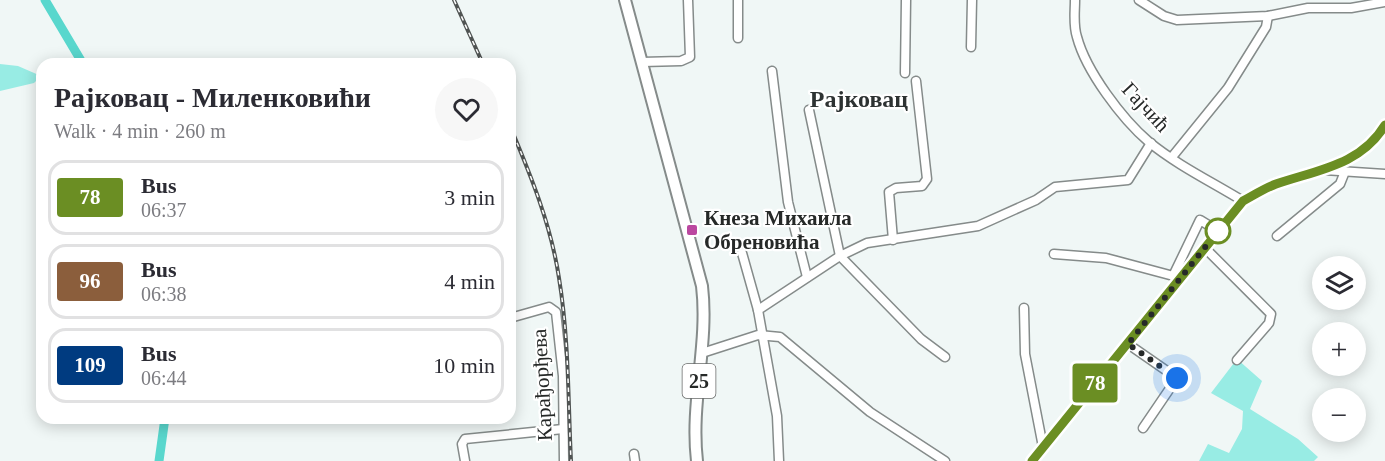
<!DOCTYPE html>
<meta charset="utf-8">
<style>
body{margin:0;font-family:"Times New Roman",serif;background:#f7f7f7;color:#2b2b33;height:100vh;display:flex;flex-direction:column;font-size:22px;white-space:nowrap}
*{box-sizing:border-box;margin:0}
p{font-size:20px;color:#7c7c81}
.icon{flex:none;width:33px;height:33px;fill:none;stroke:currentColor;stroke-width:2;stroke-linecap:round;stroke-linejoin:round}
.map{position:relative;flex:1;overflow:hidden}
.details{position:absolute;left:36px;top:58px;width:480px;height:366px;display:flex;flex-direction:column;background:#fff;border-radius:18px;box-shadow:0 3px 15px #0003}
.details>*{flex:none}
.badge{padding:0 12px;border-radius:4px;font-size:21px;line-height:39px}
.tools{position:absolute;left:1312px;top:256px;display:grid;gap:12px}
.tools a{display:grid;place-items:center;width:54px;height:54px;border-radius:50%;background:#fff;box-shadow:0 3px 15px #0003;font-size:30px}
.you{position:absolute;width:30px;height:30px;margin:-15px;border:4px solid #fff;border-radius:50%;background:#1a73e8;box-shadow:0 0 0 9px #1a73e833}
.map>.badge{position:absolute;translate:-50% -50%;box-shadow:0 0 0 3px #fff}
.round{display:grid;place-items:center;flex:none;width:63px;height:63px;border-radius:32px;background:#f7f7f7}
.overview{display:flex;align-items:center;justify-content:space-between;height:102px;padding:0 18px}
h1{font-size:28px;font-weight:600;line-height:45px}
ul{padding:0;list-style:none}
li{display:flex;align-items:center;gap:18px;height:75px;margin:0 12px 9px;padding:0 6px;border:3px solid #e1e1e2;border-radius:18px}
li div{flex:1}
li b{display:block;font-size:22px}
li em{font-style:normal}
li .badge{min-width:66px;font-weight:700;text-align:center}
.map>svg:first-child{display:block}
.green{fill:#98ece4}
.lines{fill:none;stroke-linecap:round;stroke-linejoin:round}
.river{stroke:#59d7cd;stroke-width:9}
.minor-casing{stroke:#858b8a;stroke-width:11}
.major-casing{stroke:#858b8a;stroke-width:14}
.minor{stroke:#fff;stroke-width:8}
.major{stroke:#fff;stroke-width:10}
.rail-casing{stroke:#505453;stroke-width:4}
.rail{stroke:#fff;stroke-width:1.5;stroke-dasharray:4.5;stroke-linecap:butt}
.line-casing{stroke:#fff;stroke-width:14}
.line{stroke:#6b8e23;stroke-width:9}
.walk{stroke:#262928;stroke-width:6;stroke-dasharray:0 10.8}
.poi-dot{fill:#bb47a0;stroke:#fff;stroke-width:2}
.stop-dot{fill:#fff;stroke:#6b8e23;stroke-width:3}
.labels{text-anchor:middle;stroke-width:4.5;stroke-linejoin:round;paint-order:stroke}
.shield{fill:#fff;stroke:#676968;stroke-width:1.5}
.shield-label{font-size:20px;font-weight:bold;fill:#262928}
.street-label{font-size:21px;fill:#262928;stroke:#fff}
.poi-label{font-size:21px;font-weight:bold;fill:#262928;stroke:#fff;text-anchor:start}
.quarter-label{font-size:24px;font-weight:bold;fill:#2d3232;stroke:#fff}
</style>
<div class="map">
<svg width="1385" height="461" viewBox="0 0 1385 461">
<rect width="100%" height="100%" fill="#f0f7f6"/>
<g class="green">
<path d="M0,64l18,2 23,10 -7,7 -34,8z"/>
<path d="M1237,359l25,22 -12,28 48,30 20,18 -4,4h-115l9,-17 21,9 13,-24 1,-18 -32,-18z"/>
</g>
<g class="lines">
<g class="river">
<path d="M45,0l38,64"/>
<path d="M159,461l6,-43"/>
</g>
<g class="minor-casing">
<g id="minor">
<path d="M738,0v38"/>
<path d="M1075,0c0,12 -2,25 2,37 9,34 45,82 72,105 28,23 63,40 94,59"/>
<path d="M1139,0l25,16 13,4 91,-4 40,-8h43l34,-6"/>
<path d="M971,47l1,-47"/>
<path d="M642,62l39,-1 9,-4 -2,-57"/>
<path d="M772,71l16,131 19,75"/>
<path d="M905,73l1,-73"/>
<path d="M809,110l31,146 81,83 24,18"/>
<path d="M1172,157l56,-69 38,-61 2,-11"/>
<path d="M1324,170l61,4"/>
<path d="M1277,236l63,-52 4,-10"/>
<path d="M893,240l-4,-48 7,-4 26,-2 5,-7 -11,-98"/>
<path d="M1205,248l66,66 -2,9 -32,37"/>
<path d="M742,253l16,57 19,106 2,45"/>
<path d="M1054,254l52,4 75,20"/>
<path d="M1174,274l26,-54 18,11"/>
<path d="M1024,308l1,46 18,93"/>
<path d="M758,310l82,-54 27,-13 111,-17 58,-26 19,-13 73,-7 23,-37"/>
<path d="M510,318l39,-11 7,5 7,64 1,85"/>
<path d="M1128,344l49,34 -34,50"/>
<path d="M702,353l56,-18 22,2 90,75 75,49"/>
<path d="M634,454l1,7"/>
<path d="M465,461l-3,-17 3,-5 98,-10"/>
<path d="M1032,461l211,-260c11,-6 21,-13 33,-17 42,-15 84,-19 109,-59"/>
</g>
</g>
<g class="major-casing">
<path id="major" d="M625,0l77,286c7,58 -12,116 -5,175"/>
</g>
<use href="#minor" class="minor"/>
<use href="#major" class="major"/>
<g class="rail-casing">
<g id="rail">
<path d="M454,0l29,64"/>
<path d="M510,126c21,50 41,99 49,152 10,61 9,122 12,183"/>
</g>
</g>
<use href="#rail" class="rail"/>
</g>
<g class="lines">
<g class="line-casing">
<path id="line" d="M1032,461l211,-260c11,-6 22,-13 33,-17 41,-14 85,-19 109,-59"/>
</g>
<use href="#line" class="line"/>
<path class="walk" d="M1177,378l-49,-34 90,-113"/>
</g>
<rect class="poi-dot" x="686" y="224" width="12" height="12" rx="3"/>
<circle class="stop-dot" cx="1218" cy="231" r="12"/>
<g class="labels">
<rect class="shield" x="682.5" y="364" width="33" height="34" rx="4.5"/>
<g class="shield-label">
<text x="699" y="388">25</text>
</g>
<g class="street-label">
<text transform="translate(1146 107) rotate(47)" y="7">Гајчић</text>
<text transform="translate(542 385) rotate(-93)" y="7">Карађорђева</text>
</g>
<g class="poi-label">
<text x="704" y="225">Кнеза Михаила<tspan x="704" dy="24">Обреновића</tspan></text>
</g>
<g class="quarter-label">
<text x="859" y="107">Рајковац</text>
</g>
</g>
</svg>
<div class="tools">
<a><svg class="icon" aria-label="layers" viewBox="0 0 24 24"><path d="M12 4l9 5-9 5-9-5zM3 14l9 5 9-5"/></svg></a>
<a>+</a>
<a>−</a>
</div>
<div class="you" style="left:1177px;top:378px"></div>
<b class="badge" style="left:1095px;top:383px;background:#6b8e23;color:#fff">78</b>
<section class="details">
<div class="overview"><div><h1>Рајковац - Миленковићи</h1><p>Walk · 4 min · 260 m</p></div><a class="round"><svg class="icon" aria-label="heart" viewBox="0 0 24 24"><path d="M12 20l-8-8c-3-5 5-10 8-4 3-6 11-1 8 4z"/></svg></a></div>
<ul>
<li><span class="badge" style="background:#6b8e23;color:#fff">78</span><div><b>Bus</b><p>06:37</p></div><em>3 min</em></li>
<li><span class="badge" style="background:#8b5e3c;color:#fff">96</span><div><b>Bus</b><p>06:38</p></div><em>4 min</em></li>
<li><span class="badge" style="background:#003b80;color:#fff">109</span><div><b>Bus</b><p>06:44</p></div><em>10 min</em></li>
</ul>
</section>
</div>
